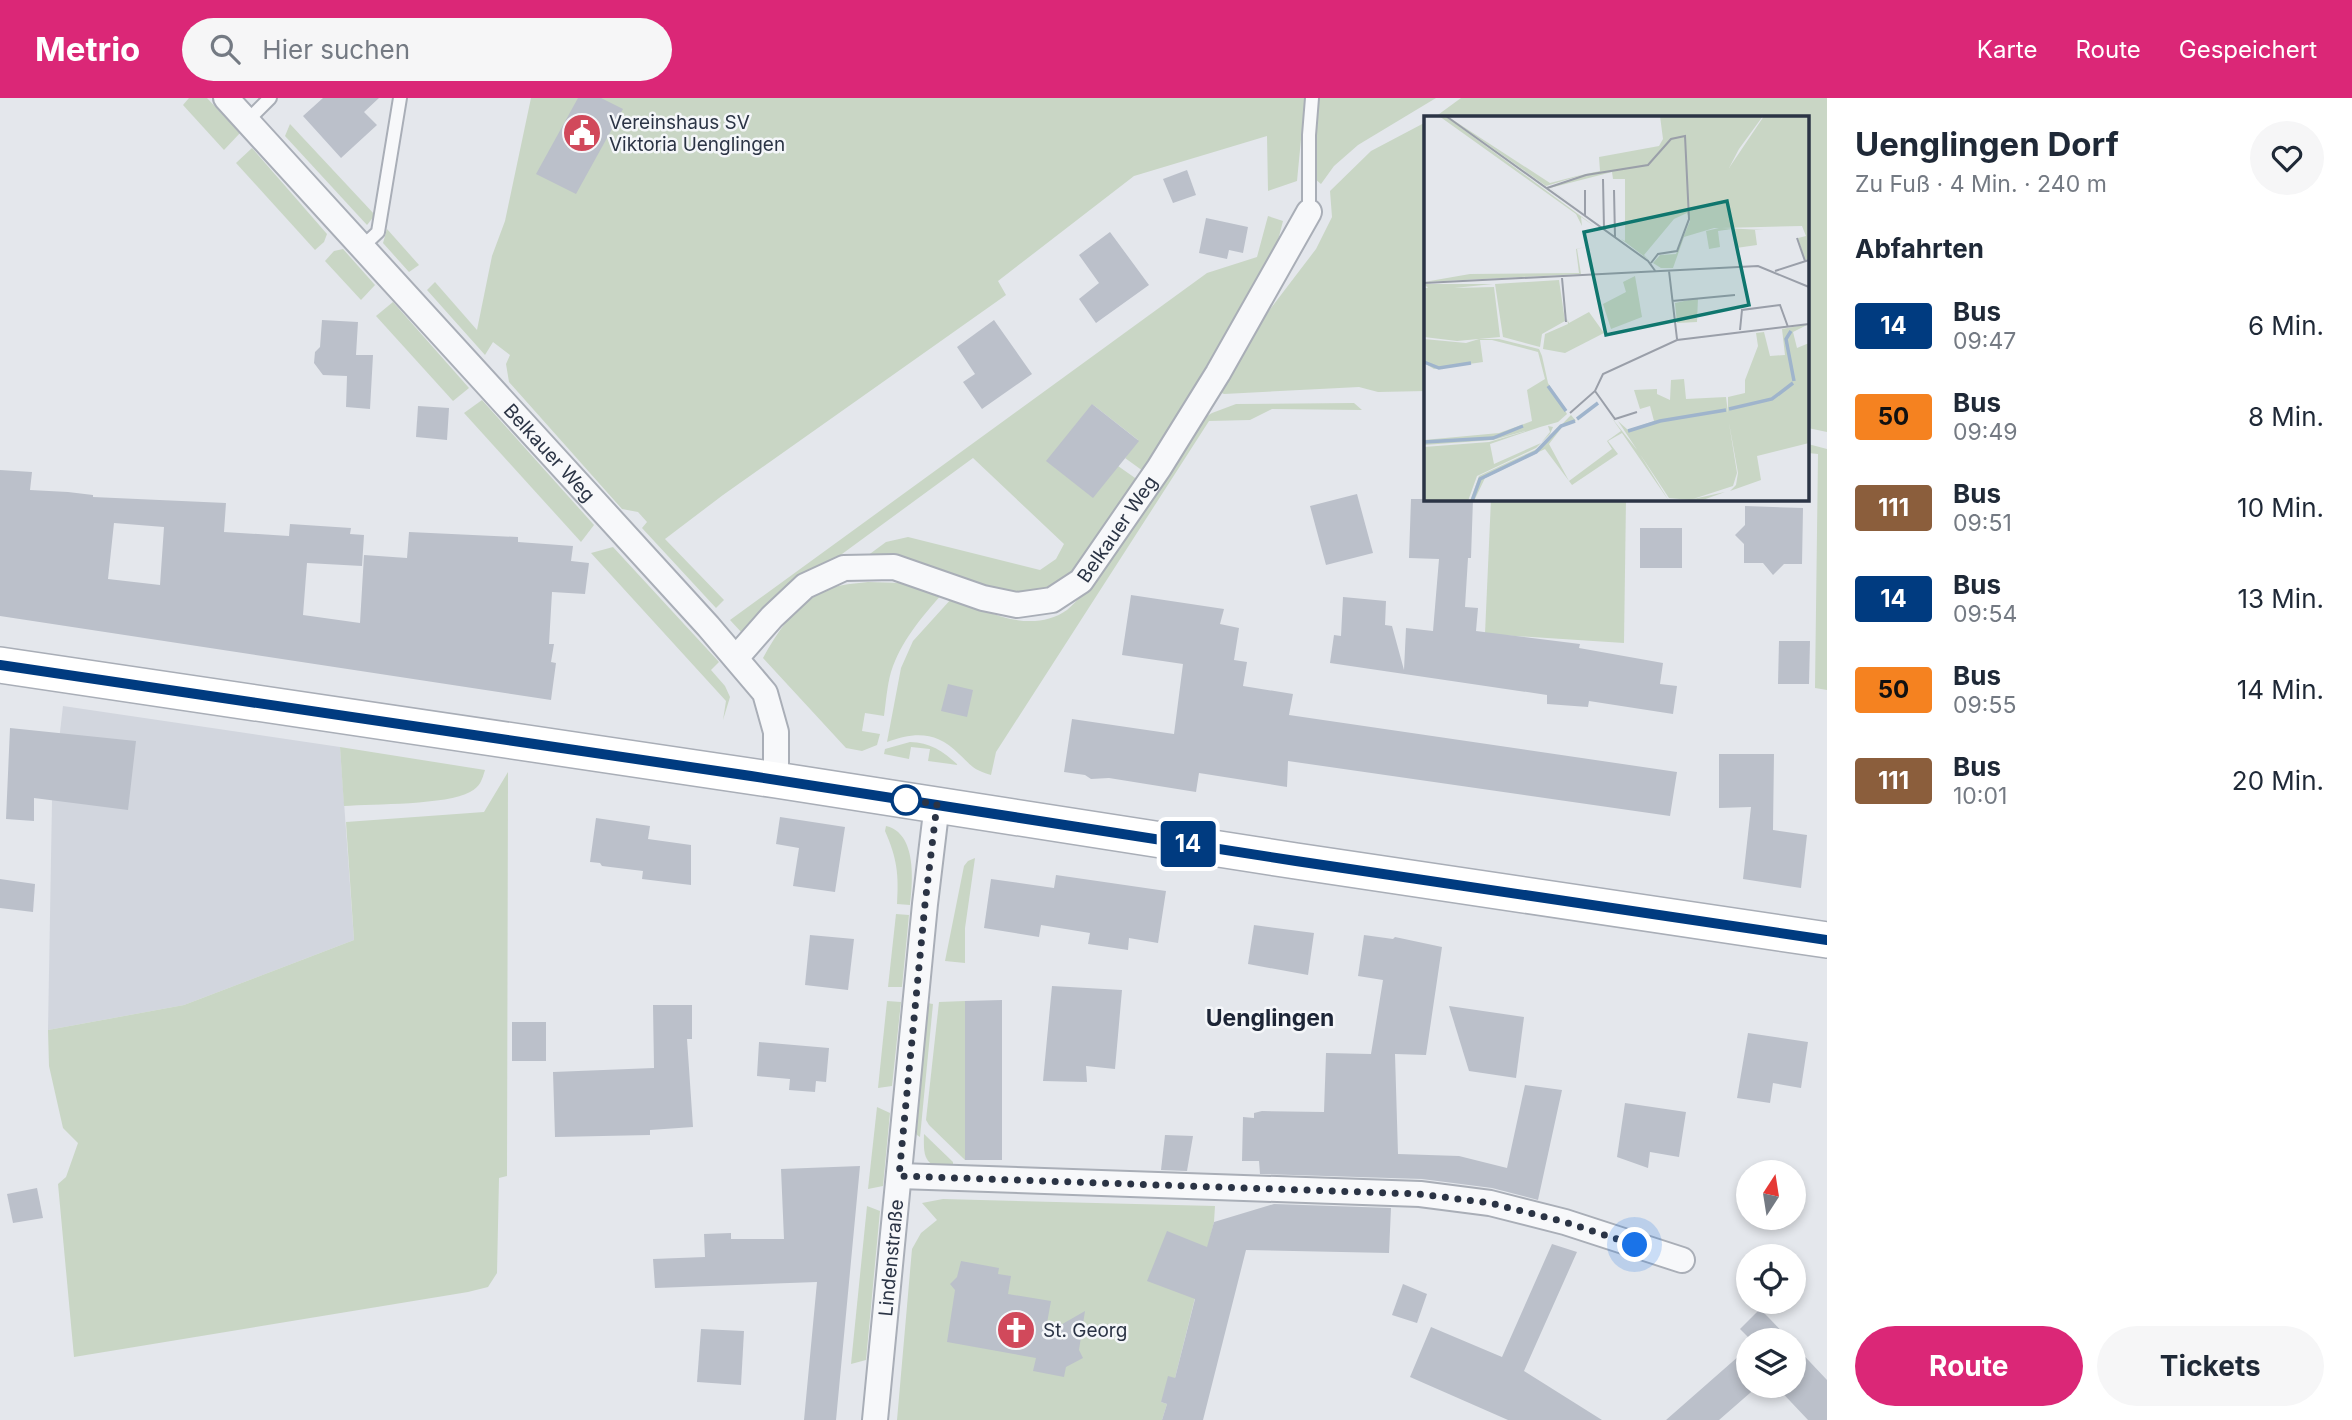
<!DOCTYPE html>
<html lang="de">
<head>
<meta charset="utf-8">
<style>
  body { margin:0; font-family:Inter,sans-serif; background:#f6f6f7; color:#1f2937; height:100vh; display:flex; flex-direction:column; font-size:26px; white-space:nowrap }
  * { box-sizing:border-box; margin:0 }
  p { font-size:23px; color:#747a83 }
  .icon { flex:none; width:38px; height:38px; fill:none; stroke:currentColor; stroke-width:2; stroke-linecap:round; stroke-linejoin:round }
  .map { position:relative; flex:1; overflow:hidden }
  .details { display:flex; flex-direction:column; background:#fff; width:525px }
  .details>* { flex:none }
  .badge { padding:0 14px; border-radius:5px; font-size:24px; line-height:46px }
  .needle { width:46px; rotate:12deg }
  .fabs { position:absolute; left:1736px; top:1062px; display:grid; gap:14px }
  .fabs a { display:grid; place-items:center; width:70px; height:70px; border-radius:50%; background:#fff; box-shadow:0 4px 10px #0003; font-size:35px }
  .you { position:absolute; width:35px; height:35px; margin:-18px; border:5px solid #fff; border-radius:50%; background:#1a73e8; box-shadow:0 0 0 10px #1a73e833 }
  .map>.badge { position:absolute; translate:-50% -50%; box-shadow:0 0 0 4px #fff }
  h2 { padding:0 28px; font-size:26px; line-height:63px }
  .round { display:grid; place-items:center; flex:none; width:74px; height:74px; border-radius:37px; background:#f6f6f7 }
  .headline { display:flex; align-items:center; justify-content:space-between; height:119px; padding:0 28px }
  h1 { font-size:33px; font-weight:700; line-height:52px }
  .button { display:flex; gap:14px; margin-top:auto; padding:14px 28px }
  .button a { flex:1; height:80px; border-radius:42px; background:#db2777; color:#fff; font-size:28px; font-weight:700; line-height:80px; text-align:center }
  .button a+a { background:#f6f6f7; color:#1f2937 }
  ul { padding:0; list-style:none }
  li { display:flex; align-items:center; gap:21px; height:91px; padding:0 28px }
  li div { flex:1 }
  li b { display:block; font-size:26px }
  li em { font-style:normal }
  li .badge { min-width:77px; font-weight:700; text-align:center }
  header { display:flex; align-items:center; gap:42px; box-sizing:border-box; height:98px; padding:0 35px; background:#db2777; color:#fff }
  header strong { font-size:33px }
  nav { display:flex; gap:38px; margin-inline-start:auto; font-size:24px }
  .search { width:490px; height:63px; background:#f6f6f7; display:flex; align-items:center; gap:18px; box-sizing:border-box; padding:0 24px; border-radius:38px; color:#747a83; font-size:26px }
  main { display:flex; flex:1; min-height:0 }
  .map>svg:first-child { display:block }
  .built { fill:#d2d6de }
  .green { fill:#c9d6c5 }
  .building { fill:#bbc0ca; fill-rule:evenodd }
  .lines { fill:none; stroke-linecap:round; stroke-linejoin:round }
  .lane-casing { stroke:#a9aeb7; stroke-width:16 }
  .street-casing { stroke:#a9aeb7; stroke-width:28 }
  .secondary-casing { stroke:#a9aeb7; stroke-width:38 }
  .lane { stroke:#f7f8fa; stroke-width:12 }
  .street { stroke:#f7f8fa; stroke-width:24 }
  .secondary { stroke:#fff; stroke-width:35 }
  .line-casing { stroke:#fff; stroke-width:16 }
  .line { stroke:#003b80; stroke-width:10 }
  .walk { stroke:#2b3445; stroke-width:7; stroke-dasharray:0 12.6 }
  .stop-dot { fill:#fff; stroke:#003b80; stroke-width:3.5 }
  .labels { text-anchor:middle; stroke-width:5; stroke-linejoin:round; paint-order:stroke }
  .poi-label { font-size:19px; fill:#2b3445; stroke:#f4f6f9; text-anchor:start }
  .street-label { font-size:19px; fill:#2b3445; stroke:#f4f6f9 }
  .quarter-label { font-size:23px; font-weight:bold; fill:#1d2536; stroke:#f4f6f9 }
  .inset-river { fill:none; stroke:#9fb4cc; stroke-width:3.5 }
  .inset-road { fill:none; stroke:#9a9fa9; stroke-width:2 }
  .view { fill:#0f766e; fill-opacity:0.15; stroke:#0f766e; stroke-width:3.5 }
  .inset-edge { fill:none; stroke:#2b3445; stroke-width:3.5 }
</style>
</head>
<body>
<header>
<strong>Metrio</strong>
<div class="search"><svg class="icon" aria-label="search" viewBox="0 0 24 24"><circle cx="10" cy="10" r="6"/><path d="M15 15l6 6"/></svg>Hier suchen</div>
<nav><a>Karte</a><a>Route</a><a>Gespeichert</a></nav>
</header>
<main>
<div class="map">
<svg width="1827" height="1322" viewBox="0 0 1827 1322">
  <rect width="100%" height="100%" fill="#e4e7ec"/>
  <!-- built -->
  <polygon class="built" points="63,608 340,649 354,842 184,907 48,932 52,703"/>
  <!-- green -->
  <g class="green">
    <polygon points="189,0 207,0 240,35 224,52 183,7"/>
    <polygon points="531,0 1305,0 1297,83 1268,93 1267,38 1134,78 998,183 1006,197 723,397 665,441 724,502 716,510 642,430 647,424 638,414 622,411 509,284 506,266 510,257 493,244 485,257 427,192 435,184 477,232 492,158 505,123"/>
    <polygon points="1318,0 1436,0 1358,47 1334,68 1321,86 1314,80 1316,14"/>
    <polygon points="1461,0 1827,0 1827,334 1808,330 1808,19 1435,19"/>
    <polygon points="1426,24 1426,293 1378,294 1359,289 1224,296 1215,292 1271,210 1316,151 1332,119 1330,93 1371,53"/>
    <polygon points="290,26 375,117 367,127 285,38"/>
    <polygon points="252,50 327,136 324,144 315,152 236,65"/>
    <polygon points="1268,118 1283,123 1273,162 1258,192 1143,373 1125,360 1138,342 1092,306 1118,368 1138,382 1069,481 1049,495 1020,500 863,461 886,444 908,439 1040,472 1056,461 1064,446 973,360 827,467 742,535 730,522 1207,175 1257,159"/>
    <polygon points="387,131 419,167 409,174 383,145"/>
    <polygon points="343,151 375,187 361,202 325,163 334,153"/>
    <polygon points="393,204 469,290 453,303 376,218"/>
    <polygon points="482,302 594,427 581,444 464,315"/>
    <path d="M1354,305L1362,312L1272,311L1250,322L1209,323L996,654L991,677C972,671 973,669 959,656C936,633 915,634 887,644L901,570L913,543L952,500C988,514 1031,537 1067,512C1073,507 1078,501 1083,496L1194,326L1212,315L1236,306Z"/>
    <polygon points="1808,346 1827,351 1827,592 1815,590 1818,356 1808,355"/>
    <polygon points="1491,401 1626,401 1624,545 1485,536"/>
    <polygon points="613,449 719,564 711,572 725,588 730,599 723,622 726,603 591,455"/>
    <path d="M868,484L902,485L942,496C921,520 901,543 891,574C887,588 886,604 884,618L865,615L862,633L880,636L877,647L862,653L846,650L763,560C776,536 792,512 815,497C830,487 851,486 868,484Z"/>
    <path d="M910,644C930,644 944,654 958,667L928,663L930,651L911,649L909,661L884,656L885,651Z"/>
    <path d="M340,649L485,672C482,682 480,689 470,694C447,707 374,706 344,708Z"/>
    <polygon points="508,674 507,1078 499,1080 497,1175 488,1189 468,1194 74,1259 58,1086 66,1079 78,1045 63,1030 49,968 48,932 184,907 354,842 346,724 484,714"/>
    <path d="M886,728C917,735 913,784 910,807L897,806C899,777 897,760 885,733Z"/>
    <polygon points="975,760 965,830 965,865 945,863 964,768 968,763"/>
    <polygon points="896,816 909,817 902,889 888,889"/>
    <polygon points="887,903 901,904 892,988 878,990"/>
    <polygon points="965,903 965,1062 929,1027 926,1022 939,904"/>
    <polygon points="927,905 933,906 920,1039 917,1037 915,1032"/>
    <polygon points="877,1009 890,1015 883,1088 868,1091"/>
    <path d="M924,1036L953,1064V1075C926,1066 923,1064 924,1036Z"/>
    <polygon points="943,1101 1215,1108 1214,1124 1175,1280 1161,1304 1167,1306 1162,1322 897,1322 912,1151 921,1135 937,1122 922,1105"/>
    <polygon points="867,1108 880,1113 866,1262 851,1266"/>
  </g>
  <!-- building -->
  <g class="building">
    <polygon points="323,0 379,0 364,14 377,27 341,60 303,18"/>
    <polygon points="578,0 601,0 623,11 576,96 536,76"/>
    <polygon points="1187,72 1196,97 1173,105 1163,81"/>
    <polygon points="1206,120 1248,129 1243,155 1229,152 1227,161 1199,155"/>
    <polygon points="1110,134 1149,187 1096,225 1079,201 1099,185 1079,157"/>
    <polygon points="322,222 358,224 356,257 373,257 370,311 346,309 347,278 323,277 314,265 315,254 320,249"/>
    <polygon points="994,222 1032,276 982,311 963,284 975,276 957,249"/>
    <polygon points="1092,306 1139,343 1093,400 1046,363"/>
    <polygon points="418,308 449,310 447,342 416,339"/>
    <path d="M0,372L32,374L30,392L68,394L93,397V399L226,405L224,434L289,438L290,426L351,430L350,436L364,437L362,468L307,465L303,517L360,525L364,457L407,460L409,434L518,439V444L573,448L571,463L589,465L585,496L552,494L549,546H554L551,564L556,565L551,602L0,518ZM114,425L164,429L160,487L108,481Z"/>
    <polygon points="1357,396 1373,455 1326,467 1310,408"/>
    <polygon points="1411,401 1473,401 1471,460 1468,460 1465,509 1478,510 1476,533 1580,546 1579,550 1663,565 1660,586 1677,588 1673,616 1589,603 1588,609 1547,606 1547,597 1330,565 1334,537 1341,538 1343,499 1386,503 1385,527 1392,528 1404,572 1406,530 1433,533 1439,461 1409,460"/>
    <polygon points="1745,408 1803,410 1802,466 1784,466 1773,477 1763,465 1744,465 1744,446 1735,437 1745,427"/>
    <rect x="1640" y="430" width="42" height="40"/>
    <polygon points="1131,497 1224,511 1220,526 1239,530 1234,562 1247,564 1243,588 1293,596 1289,617 1677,674 1670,718 1288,663 1287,689 1199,675 1196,694 1109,680 1091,681 1085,677 1064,674 1072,621 1174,636 1183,566 1122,557"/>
    <polygon points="1779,543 1810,543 1809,586 1778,586"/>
    <polygon points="948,586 973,592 967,619 941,613"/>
    <polygon points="10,630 136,643 128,712 34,700 34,723 6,721"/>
    <polygon points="1719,656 1774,656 1773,732 1807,737 1801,790 1743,781 1751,709 1719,710"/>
    <polygon points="780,719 845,729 835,794 793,788 799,750 776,746"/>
    <polygon points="596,720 650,728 648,741 691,747 691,787 642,781 643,773 602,768 600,765 590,764"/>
    <polygon points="1056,777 1166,793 1158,845 1129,840 1128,852 1088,846 1090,835 1041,827 1039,839 984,830 991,781 1054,790"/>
    <polygon points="0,781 35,786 33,814 0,810"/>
    <polygon points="1254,827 1314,835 1308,877 1248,866"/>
    <polygon points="810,837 854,841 848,892 805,887"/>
    <polygon points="1364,837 1393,841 1395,839 1442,849 1426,957 1395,956 1398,1056 1459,1058 1507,1070 1525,987 1562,992 1538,1102 1492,1090 1422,1081 1260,1076 1259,1063 1242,1063 1243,1019 1254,1020 1254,1015 1262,1013 1324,1014 1326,955 1371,956 1383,882 1358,878"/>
    <polygon points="1052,888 1122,892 1115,971 1086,968 1087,984 1043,983"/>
    <polygon points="1002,902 1002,1062 965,1062 965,903"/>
    <polygon points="653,907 692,907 692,941 687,941 693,1029 650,1032 650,1037 555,1039 553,974 654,970"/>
    <polygon points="1449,908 1524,919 1516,980 1469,973"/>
    <rect x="512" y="924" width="34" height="39"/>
    <polygon points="1748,935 1808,944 1801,990 1773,985 1770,1005 1737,1000"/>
    <polygon points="759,944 829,950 826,984 816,983 815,994 789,992 790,981 757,978"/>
    <polygon points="1625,1005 1686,1014 1679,1059 1650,1054 1648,1070 1617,1059"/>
    <polygon points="1165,1037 1193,1038 1187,1073 1161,1072"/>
    <polygon points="860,1068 836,1322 804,1322 817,1184 655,1190 653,1161 705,1159 704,1136 731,1135 731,1141 784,1141 781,1071"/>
    <polygon points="37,1090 43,1120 13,1125 7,1096"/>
    <polygon points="1274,1106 1391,1110 1389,1155 1246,1152 1203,1322 1162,1322 1167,1306 1161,1304 1168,1278 1175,1280 1195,1201 1147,1183 1167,1133 1207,1149 1214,1124"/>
    <polygon points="1552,1146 1577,1154 1524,1273 1602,1322 1508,1322 1410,1279 1431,1229 1502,1259"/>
    <polygon points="961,1163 999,1170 998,1176 1011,1178 1008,1196 1051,1203 1045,1236 1085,1213 1079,1252 1083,1260 1066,1269 1064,1279 1033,1273 1036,1260 947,1244 955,1192 950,1186 957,1179"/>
    <polygon points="1403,1186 1427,1196 1417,1225 1392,1217"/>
    <polygon points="1760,1211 1769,1220 1790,1242 1751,1242 1740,1231"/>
    <polygon points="701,1231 744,1233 741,1287 697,1284"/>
    <polygon points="1794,1247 1827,1282 1827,1322 1808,1322 1776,1288 1794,1288"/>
    <polygon points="1748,1250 1748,1288 1758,1288 1719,1322 1666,1322"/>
  </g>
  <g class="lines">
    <defs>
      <g id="lane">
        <polyline points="247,23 270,0"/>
        <polyline points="1309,114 1309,37 1312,0"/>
        <polyline points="361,150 378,134 400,0"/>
      </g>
      <g id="street">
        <path id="s1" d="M226,0L708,528L765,595L776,634V682"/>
        <path id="s2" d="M736,560L772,519L805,488L844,470L894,469L983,500L1017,507L1052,502L1081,483L1159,370L1218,275L1309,114"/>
        <polyline points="899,1078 1420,1096 1490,1105 1565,1124 1682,1162"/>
        <path id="s3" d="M875,1322L925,806L937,706"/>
      </g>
      <polyline id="secondary" points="0,567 776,682 1296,763 1827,842"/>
    </defs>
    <!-- lane casing -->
    <use href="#lane" class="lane-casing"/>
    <!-- street casing -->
    <use href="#street" class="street-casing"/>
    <!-- secondary casing -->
    <use href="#secondary" class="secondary-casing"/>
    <!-- lane -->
    <use href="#lane" class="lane"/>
    <!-- street -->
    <use href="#street" class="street"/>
    <!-- secondary -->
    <use href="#secondary" class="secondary"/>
  </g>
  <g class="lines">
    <defs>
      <polyline id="line" points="0,567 751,678 1296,763 1827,842"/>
    </defs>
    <!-- line casing -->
    <use href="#line" class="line-casing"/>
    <!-- line -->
    <use href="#line" class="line"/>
    <!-- walk -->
    <polyline class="walk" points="906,702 897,701 937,706 925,806 899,1078 1419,1096 1490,1105 1565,1124 1635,1147"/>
  </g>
  <!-- icons -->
  <defs>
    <symbol id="civic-disc" viewBox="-11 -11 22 22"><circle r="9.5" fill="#d1495b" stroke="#f4f6f9"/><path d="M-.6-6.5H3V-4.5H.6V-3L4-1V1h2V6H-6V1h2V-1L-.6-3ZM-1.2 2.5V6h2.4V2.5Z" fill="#fff"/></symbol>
    <symbol id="church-disc" viewBox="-11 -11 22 22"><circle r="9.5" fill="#d1495b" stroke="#f4f6f9"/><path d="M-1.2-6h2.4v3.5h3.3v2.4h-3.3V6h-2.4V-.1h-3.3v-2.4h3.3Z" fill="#fff"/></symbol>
  </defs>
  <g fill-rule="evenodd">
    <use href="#civic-disc" x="560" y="13" width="44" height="44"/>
    <use href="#church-disc" x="994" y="1210" width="44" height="44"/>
  </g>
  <!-- markers -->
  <circle class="stop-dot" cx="906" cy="702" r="14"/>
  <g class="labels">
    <!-- poi labels -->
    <g class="poi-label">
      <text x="609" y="31">Vereinshaus SV<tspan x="609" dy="22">Viktoria Uenglingen</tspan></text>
      <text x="1043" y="1239">St. Georg</text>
    </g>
    <!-- street labels -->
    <g class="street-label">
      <text dy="7" stroke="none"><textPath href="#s1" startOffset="480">Belkauer Weg</textPath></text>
      <text dy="7" stroke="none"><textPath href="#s2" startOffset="455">Belkauer Weg</textPath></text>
      <text dy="7" stroke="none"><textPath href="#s3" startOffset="163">Lindenstraße</textPath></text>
    </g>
    <!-- quarter labels -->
    <g class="quarter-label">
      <text x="1270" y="928">Uenglingen</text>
    </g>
  </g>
  <!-- overview -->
  <g transform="translate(1424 18)">
    <rect width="385" height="385" fill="#e4e7ec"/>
    <path d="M15,0H21L173,112L157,101L158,110L152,98ZM23,0L126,67L153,60L176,55L175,41L235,30L239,23L236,0H339L315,33L305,52L340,0H385V143L381,144L374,122L382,120L378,110L298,112L340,114H331L333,129L312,132L308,113L294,115L296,131L285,133L282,115L295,112H290L260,121L249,152H237L229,147L236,139L252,138L266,105L263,97L250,103L220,139L225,144L197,123L201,125V63H189L188,56L126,72L161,98L125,71L162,58L122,70ZM161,131L153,133L157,158L0,166L46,158L155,157L152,133ZM211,160L218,201L187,213L179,188L202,176L199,166ZM135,164L141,205L118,218L116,231L79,221L71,168ZM0,168H69L30,172L70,171L76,221L33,225L0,221V172H4ZM274,182L273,206L253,207L251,187ZM165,196L180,217L141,237L119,233L121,218L144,208L143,203L145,207ZM385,208L369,216L373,232L385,227V327L333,340L337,364L306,375L312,369L314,357L305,307L313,357L309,370L269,383L301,376L276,385L245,382L194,305L204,314L230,305L226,290L216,293L210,274L233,273V278L246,284L247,264L260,263L262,283L302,281L304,297V281L321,277V264L334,230L332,217L340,216L346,240L361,239L358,213ZM0,223L42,227L55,223H75L115,233L118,240L124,267L143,298L134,306L69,324L0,329V324L75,317L108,305L103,274L121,263L114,236L68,224H56L59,246L10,253L0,247ZM147,299L152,305L139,310L125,328L145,365L188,333L183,325L197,315L187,301L214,335L245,385L198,317L184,325L194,338L148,369L121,333L61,362L50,385H46L55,360L115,332ZM122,309L66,328L70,348L117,327L126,316L124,310L129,311L126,318L112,332L53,360L44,385H0V331L65,326Z" fill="#c9d6c5"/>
    <path class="inset-river" d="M367,215L362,223L370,265M0,246L15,252L47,247M124,270L142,295M305,293L348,283L369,267M153,303L174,287M204,315L236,305L302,294M0,326L69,322L99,310M48,385L56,363L112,336L137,310L151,305"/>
    <path class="inset-road" d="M22,0L224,145L232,156M179,63L180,113M123,72L162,59L224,49L247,23L261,20L265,103L253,135L234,138L227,147M190,74L191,121M161,100V74M373,122L381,145M245,155L253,223M351,155L385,144M138,162L142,206M0,167L334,150L385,171M248,185L311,179M316,214L318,194L356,189L364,211M171,275L191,303L213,296M146,297L171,275L179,258L253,224L385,208"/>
    <path class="view" d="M303,85L325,189L182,219L160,116Z"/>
    <rect width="385" height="385" class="inset-edge"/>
  </g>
</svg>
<div class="fabs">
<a><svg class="needle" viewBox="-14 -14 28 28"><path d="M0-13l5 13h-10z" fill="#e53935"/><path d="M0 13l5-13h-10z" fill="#747a83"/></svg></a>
<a><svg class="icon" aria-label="locate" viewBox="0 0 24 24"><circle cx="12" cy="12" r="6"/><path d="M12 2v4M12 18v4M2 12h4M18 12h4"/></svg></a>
<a><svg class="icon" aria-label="layers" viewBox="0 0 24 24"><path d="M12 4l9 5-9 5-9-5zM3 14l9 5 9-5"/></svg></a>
</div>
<div class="you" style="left:1635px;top:1147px"></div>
<b class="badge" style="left:1188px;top:746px;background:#003b80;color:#fff">14</b>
</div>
<section class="details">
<div class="headline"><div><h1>Uenglingen Dorf</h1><p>Zu Fuß · 4 Min. · 240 m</p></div><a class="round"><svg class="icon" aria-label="heart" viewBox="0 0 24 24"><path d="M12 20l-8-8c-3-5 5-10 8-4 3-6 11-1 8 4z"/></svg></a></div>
<h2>Abfahrten</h2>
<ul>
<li><span class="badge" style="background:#003b80;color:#fff">14</span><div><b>Bus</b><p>09:47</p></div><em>6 Min.</em></li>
<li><span class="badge" style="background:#f58220;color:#111">50</span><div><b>Bus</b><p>09:49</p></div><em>8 Min.</em></li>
<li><span class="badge" style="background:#8b5e3c;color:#fff">111</span><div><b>Bus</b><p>09:51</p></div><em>10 Min.</em></li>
<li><span class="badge" style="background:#003b80;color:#fff">14</span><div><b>Bus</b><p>09:54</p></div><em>13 Min.</em></li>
<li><span class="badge" style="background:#f58220;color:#111">50</span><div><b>Bus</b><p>09:55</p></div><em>14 Min.</em></li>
<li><span class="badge" style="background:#8b5e3c;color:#fff">111</span><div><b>Bus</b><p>10:01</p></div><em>20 Min.</em></li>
</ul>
<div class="button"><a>Route</a><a>Tickets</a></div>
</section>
</main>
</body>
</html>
